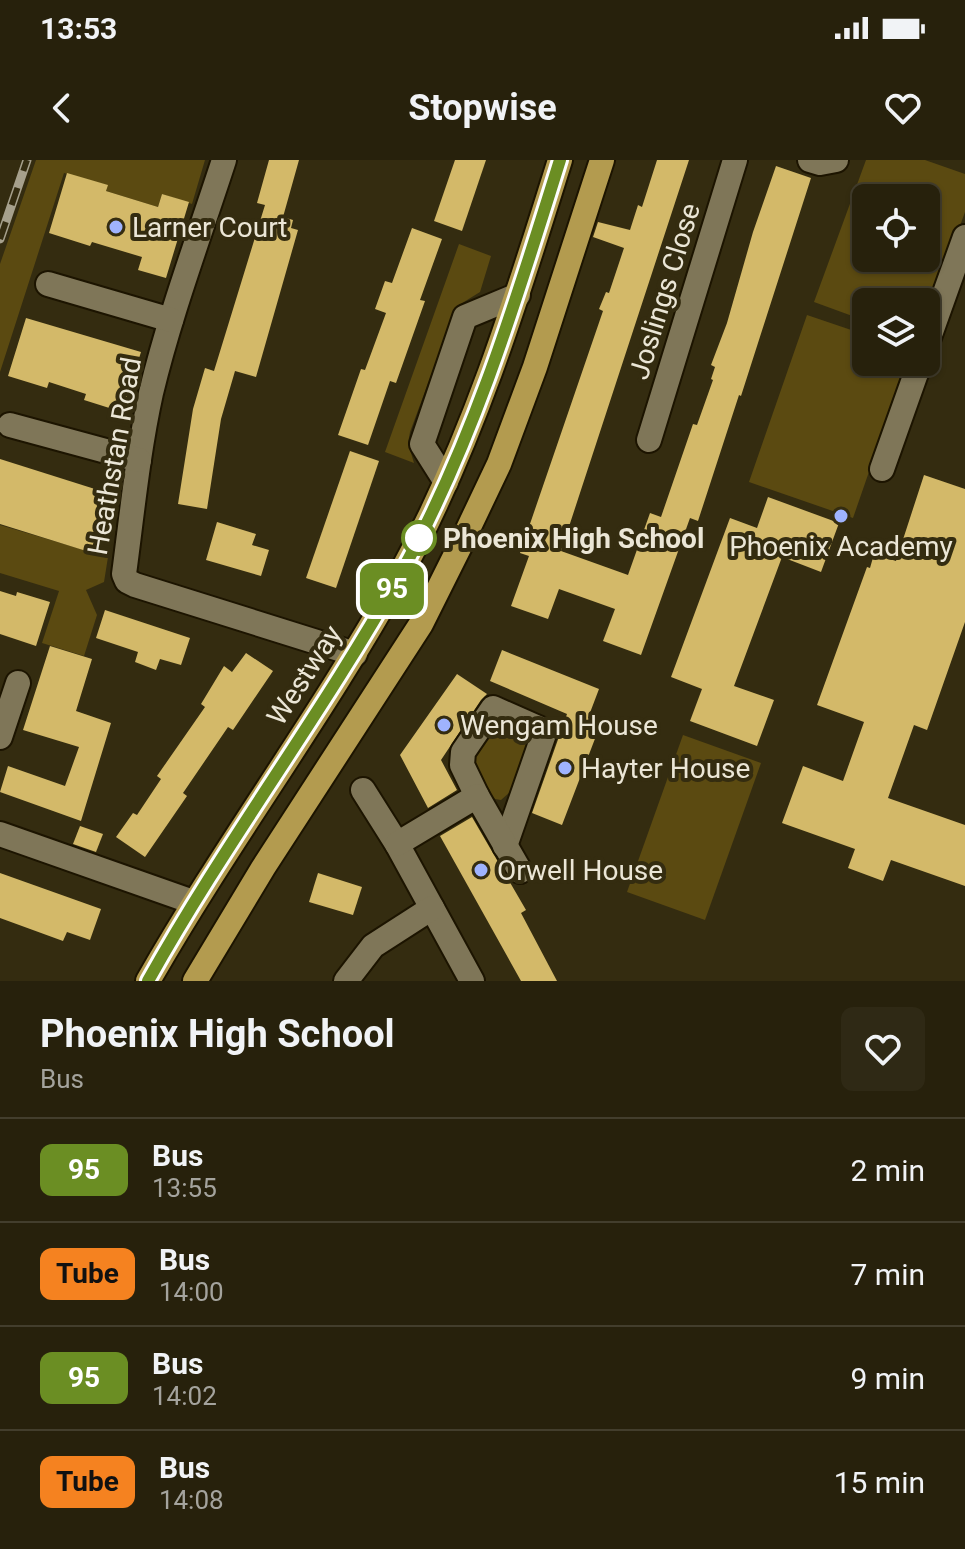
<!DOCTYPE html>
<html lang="en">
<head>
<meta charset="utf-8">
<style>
  body { margin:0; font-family:Roboto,sans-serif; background:#2f2915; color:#f1f3f6; height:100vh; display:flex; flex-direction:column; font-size:30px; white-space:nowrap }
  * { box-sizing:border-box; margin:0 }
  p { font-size:26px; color:#a4a39d }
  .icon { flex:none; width:44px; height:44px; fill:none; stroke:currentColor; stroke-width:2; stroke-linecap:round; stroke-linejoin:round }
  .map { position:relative; height:821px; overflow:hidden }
  .drawer { display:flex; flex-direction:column; background:#27210c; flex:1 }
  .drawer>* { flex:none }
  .badge { padding:0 16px; border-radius:12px; font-size:28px; line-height:52px }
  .fabs { position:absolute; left:852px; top:24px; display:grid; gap:16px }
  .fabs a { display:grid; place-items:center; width:88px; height:88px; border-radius:12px; background:#27210c; box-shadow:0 2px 6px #0004,0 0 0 2px #433e2d; font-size:40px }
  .map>.badge { position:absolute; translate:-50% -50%; box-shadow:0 0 0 4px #fff }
  .round { display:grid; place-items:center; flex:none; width:84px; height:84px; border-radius:12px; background:#2f2915 }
  .summary { display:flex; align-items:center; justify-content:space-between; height:136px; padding:0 40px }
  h1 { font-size:38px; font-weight:700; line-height:60px }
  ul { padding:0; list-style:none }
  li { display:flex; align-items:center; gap:24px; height:104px; padding:0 40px; border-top:2px solid #433e2d }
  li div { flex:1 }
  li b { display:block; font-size:30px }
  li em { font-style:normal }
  li .badge { min-width:88px; font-weight:700; text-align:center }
  .status { display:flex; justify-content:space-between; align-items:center; height:56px; padding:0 40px; background:#27210c; direction:ltr }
  .status svg { height:22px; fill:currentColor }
  header { display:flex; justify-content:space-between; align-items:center; height:104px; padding:0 40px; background:#27210c; font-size:36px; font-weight:700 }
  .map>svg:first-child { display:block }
  .green { fill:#5b4a11; fill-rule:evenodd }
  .building { fill:#d3b969 }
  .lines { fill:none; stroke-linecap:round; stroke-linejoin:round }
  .minor-casing { stroke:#1c1400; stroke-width:28 }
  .highway-casing { stroke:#1c1400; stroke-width:28 }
  .minor { stroke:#7f7658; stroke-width:24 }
  .highway { stroke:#b39b4f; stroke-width:24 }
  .rail-casing { stroke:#a6a08c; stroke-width:9 }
  .rail { stroke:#342c10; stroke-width:6; stroke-dasharray:18; stroke-linecap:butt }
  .line-casing { stroke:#fff; stroke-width:18 }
  .line { stroke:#6b8e23; stroke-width:12 }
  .poi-dot { fill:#9fb3fd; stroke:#342c10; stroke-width:3 }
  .stop-dot { fill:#fff; stroke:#6b8e23; stroke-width:4 }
  .labels { text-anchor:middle; stroke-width:8; stroke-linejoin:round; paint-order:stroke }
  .poi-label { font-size:28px; fill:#ebe6d6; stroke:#342c10; text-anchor:start }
  .street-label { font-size:28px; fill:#ebe6d6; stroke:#342c10 }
  .stop-label { font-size:28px; font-weight:bold; fill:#ebe6d6; stroke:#342c10; text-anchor:start }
</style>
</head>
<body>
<div class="status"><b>13:53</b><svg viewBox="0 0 49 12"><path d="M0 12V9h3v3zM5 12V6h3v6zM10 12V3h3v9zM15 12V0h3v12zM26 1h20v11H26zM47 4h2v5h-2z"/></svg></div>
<header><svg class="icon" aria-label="back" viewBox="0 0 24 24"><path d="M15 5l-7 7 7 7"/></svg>Stopwise<svg class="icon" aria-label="heart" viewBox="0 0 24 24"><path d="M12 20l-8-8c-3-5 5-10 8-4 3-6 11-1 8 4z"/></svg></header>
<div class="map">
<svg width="965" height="821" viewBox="0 0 965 821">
  <rect width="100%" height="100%" fill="#342c10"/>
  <!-- green -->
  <g class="green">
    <polygon points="36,0 205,0 192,44 162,34 158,47 106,31 107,25 64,13 0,212 0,104"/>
    <path d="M866,0H925L965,14V52L926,160V142H866V161L814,142ZM866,38H926V98H866Z"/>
    <polygon points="459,84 491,96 480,132 459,145 454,153 410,272 408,283 414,303 385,292"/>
    <polygon points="807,155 866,175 866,202 907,202 853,358 749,322"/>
    <polygon points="0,365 108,397 104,422 86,430 97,455 84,496 42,483 59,431 0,413"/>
    <path d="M499,559L526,573L528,579L511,631L501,640L495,639C482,627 470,603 479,585C483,576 493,567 499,559Z"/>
    <polygon points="683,575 761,603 705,760 627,732"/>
  </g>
  <!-- building -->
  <g class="building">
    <polygon points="269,0 299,0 283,57 293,60 291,68 298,70 256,217 235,211 221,259 207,349 178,344 193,249 205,208 214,211 265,45 257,43"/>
    <polygon points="455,0 486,0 462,71 434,61"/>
    <polygon points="657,0 689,0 561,391 628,415 650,353 661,357 693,264 697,265 713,220 711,219 715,207 711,205 727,163 753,72 776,6 811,18 741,236 739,235 698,361 690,358 641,495 603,481 615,449 559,429 548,459 511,446 529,396 520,393 603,151 599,149 606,132 609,133 624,88 593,77 598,62 630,70 638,45 642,47"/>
    <polygon points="67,13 108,25 106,31 158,47 162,34 189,42 166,118 138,110 142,97 92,82 90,86 49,73"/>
    <polygon points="412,68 442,79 420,140 425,141 396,223 390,221 368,285 338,275 361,209 365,210 386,153 375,149 385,121 392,123"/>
    <polygon points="26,158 141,192 122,252 84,240 86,234 49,222 47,228 8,216"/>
    <polygon points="350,291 379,301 336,428 306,418"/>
    <polygon points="0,299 117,336 99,395 0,364"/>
    <polygon points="924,315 965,329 965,462 927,570 914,565 888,638 965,665 965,726 891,700 883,721 848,708 855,689 782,663 803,606 843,621 864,562 817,545 867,407 870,408 874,394 896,401"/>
    <polygon points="768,337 839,363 821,412 782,397 734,526 774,540 757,586 690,561 702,529 671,517 730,358 757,368"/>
    <polygon points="217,362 256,374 252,385 269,390 261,416 206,400"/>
    <polygon points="0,431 16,436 17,432 50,442 36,486 0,474"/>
    <polygon points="105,450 190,478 181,505 160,499 156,510 135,502 138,492 96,478"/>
    <polygon points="50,486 92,499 76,551 111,563 81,661 0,632 8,606 65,626 79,587 23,570"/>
    <polygon points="502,490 599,529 588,558 601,563 562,665 532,653 567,554 490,521"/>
    <polygon points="246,493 273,511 233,570 228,567 183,633 187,636 145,697 116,677 133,653 137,655 161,619 157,616 205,547 201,544 224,506 232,512"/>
    <polygon points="457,514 487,534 481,540 441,600 457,630 428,648 400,595"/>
    <polygon points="472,657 526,750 521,753 557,821 521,821 440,676"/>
    <polygon points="80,666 103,674 96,692 73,684"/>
    <polygon points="0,713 101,749 90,780 67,772 63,781 0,758"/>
    <polygon points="318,713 362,727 353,755 309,742"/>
  </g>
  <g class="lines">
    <defs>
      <g id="minor">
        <path d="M224,0C199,77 170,154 151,233C138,292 132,354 124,414L127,421L135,425L355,494"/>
        <polyline points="810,0 820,3 836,0"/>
        <polyline points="48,124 171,160"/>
        <polyline points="926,186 965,77"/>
        <polyline points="10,265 139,300"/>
        <polyline points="649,280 735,0"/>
        <polyline points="882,309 920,202"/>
        <polyline points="446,322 422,284 465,157 518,135"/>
        <polyline points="0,577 18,523"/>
        <polyline points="363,630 397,684 472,821"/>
        <polyline points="477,636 462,605 463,592 493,548 545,571 505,686"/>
        <polyline points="0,674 193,742"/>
        <polyline points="397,684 477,636 520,711"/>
        <polyline points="346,821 373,786 432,748"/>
      </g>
      <g id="highway">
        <path d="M148,821C227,682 324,553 401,413C472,283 516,141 560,0"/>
        <polyline points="195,821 263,708 421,464 460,386 499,304 535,207 602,0"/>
      </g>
    </defs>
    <!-- minor casing -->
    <use href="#minor" class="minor-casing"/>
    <!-- highway casing -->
    <use href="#highway" class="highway-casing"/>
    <!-- minor -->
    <use href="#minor" class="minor"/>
    <!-- highway -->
    <use href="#highway" class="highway"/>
    <defs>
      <polyline id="rail" points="0,79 27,0"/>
    </defs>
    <!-- rail casing -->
    <use href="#rail" class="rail-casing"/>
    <!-- rail -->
    <use href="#rail" class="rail"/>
  </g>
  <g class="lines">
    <defs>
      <path id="line" d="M148,821C226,681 323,553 401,413C473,283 516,141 560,0"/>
    </defs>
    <!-- line casing -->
    <use href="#line" class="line-casing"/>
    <!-- line -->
    <use href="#line" class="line"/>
  </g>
  <!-- markers -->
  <g class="poi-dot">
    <circle cx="116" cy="67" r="8"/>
    <circle cx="841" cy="356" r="8"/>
    <circle cx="444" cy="565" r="8"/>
    <circle cx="565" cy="608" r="8"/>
    <circle cx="481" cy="710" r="8"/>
  </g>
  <circle class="stop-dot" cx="419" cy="378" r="16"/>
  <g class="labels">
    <!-- poi labels -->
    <g class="poi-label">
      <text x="132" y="77">Larner Court</text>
      <text x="841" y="396" text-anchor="middle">Phoenix Academy</text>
      <text x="460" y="575">Wengam House</text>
      <text x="581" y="618">Hayter House</text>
      <text x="497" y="720">Orwell House</text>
    </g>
    <!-- street labels -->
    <g class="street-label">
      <text transform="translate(664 131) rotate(-73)" y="10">Joslings Close</text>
      <text transform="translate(114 296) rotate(-80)" y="10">Heathstan Road</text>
      <text transform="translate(304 515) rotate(-57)" y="10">Westway</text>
    </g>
    <!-- stop labels -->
    <g class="stop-label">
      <text x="443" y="388">Phoenix High School</text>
    </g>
  </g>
</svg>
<div class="fabs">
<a><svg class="icon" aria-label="locate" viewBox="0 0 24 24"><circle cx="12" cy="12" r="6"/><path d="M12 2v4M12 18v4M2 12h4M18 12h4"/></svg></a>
<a><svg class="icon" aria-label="layers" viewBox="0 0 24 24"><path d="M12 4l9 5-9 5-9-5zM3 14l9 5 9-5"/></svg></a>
</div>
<b class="badge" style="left:392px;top:429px;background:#6b8e23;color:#fff">95</b>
</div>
<section class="drawer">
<div class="summary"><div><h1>Phoenix High School</h1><p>Bus</p></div><a class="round"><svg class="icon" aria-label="heart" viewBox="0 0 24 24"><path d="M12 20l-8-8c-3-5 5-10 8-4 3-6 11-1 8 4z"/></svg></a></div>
<ul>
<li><span class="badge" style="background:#6b8e23;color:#fff">95</span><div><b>Bus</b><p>13:55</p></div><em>2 min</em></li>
<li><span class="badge" style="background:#f58220;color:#111">Tube</span><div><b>Bus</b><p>14:00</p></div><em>7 min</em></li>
<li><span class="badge" style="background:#6b8e23;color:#fff">95</span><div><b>Bus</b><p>14:02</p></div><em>9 min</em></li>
<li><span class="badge" style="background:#f58220;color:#111">Tube</span><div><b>Bus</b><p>14:08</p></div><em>15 min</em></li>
</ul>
</section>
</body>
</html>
